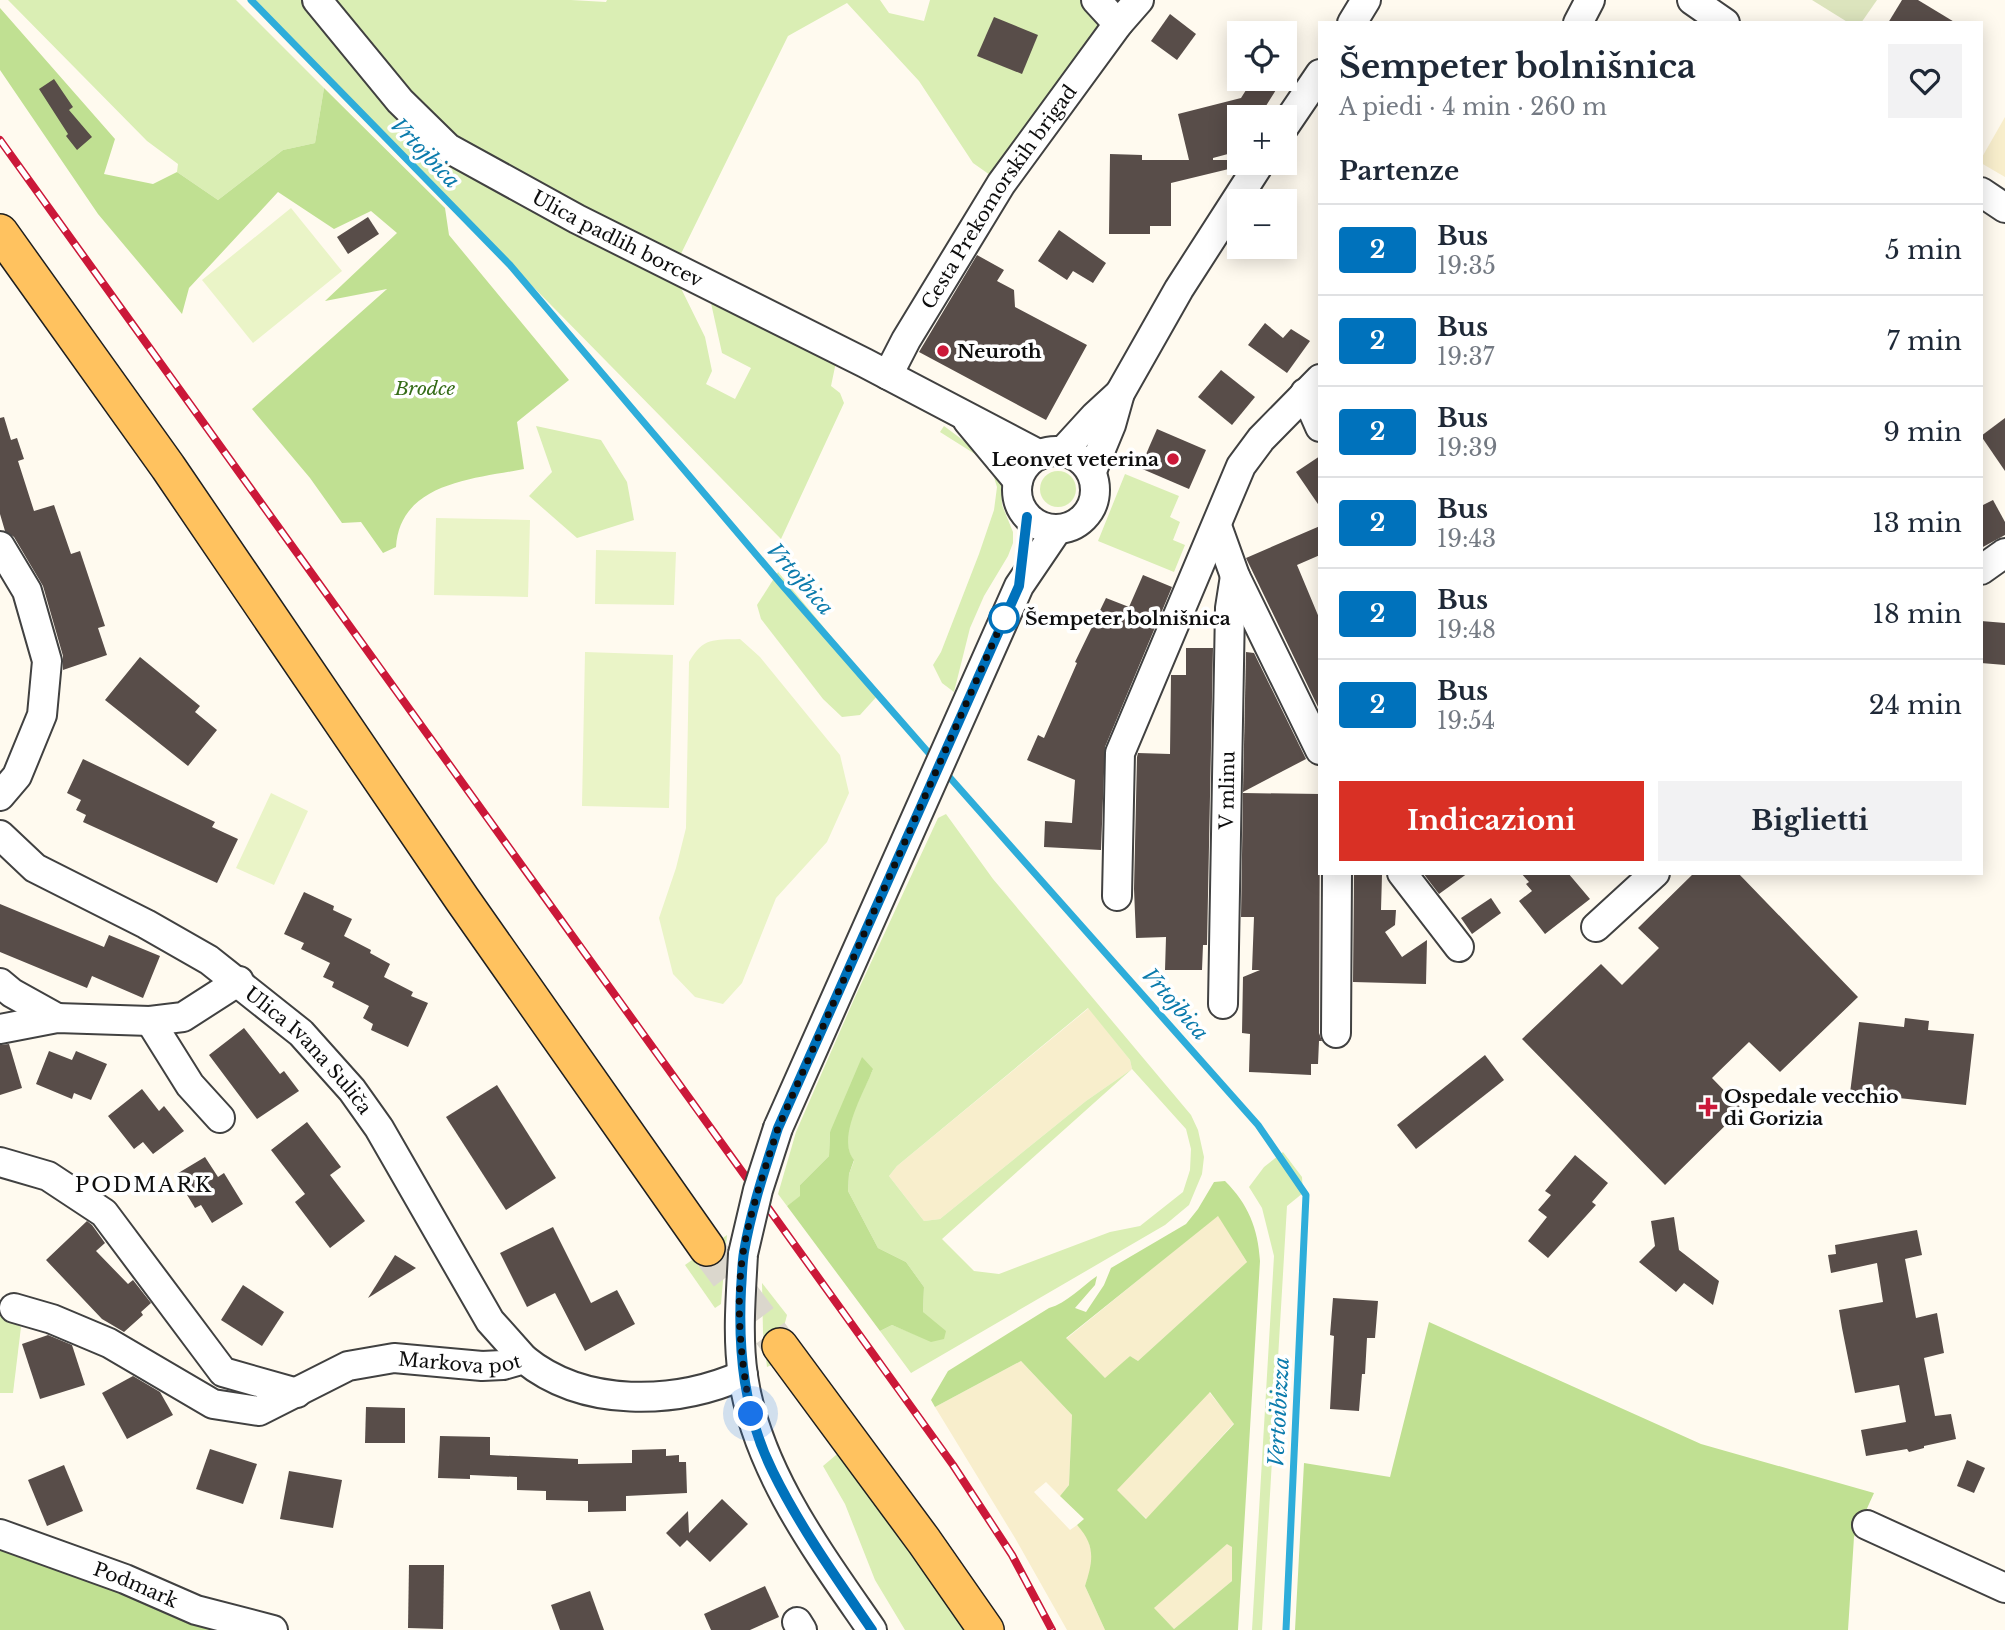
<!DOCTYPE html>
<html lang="it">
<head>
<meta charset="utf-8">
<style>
  body { margin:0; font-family:"Libre Baskerville",serif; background:#f2f2f3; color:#1f2937; height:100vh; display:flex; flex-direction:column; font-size:26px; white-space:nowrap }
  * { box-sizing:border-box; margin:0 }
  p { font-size:23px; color:#747a83 }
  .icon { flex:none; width:38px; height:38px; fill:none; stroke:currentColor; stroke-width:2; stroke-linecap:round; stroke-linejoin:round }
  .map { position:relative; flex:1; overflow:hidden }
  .panel { position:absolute; left:1318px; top:21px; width:665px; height:854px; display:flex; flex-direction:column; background:#fff; border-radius:0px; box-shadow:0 4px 18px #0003 }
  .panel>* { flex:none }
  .badge { padding:0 14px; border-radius:5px; font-size:24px; line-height:46px }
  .tools { position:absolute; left:1227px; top:21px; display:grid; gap:14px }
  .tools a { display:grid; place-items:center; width:70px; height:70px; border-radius:0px; background:#fff; box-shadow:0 4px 18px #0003; font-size:35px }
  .you { position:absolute; width:35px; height:35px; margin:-18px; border:5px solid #fff; border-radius:50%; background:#1a73e8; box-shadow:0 0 0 10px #1a73e833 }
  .map>.badge { position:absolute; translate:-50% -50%; box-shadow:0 0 0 4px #fff }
  h2 { padding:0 21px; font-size:26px; line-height:63px }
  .round { display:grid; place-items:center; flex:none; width:74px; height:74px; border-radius:0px; background:#f2f2f3 }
  .summary { display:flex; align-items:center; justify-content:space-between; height:119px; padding:0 21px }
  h1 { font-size:33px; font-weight:700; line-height:52px }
  .action { display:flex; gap:14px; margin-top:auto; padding:14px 21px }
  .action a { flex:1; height:80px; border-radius:0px; background:#d93025; color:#fff; font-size:28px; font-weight:700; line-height:80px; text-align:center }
  .action a+a { background:#f2f2f3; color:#1f2937 }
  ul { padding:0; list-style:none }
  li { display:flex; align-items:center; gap:21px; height:91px; padding:0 21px; border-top:2px solid #e0e1e3 }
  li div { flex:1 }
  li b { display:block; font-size:26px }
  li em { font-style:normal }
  li .badge { min-width:77px; font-weight:700; text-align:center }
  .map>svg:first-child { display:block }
  .farmland { fill:#f8eecc }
  .green { fill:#daeeb4; fill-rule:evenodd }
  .forest { fill:#c0e092; fill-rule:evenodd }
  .cemetery { fill:#dce4bd }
  .pitch { fill:#eaf4c7 }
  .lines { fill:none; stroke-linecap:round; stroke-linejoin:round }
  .stream { stroke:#2eadda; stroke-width:7 }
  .building { fill:#584d49 }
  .major-tunnel { stroke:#dbd7cd; stroke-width:35; stroke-dasharray:35 18; stroke-linecap:butt }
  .minor-casing { stroke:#414141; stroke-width:32 }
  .major-casing { stroke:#1f1f1f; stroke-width:38 }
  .minor { stroke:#fff; stroke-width:28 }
  .major { stroke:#ffc25f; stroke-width:35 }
  .rail-casing { stroke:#cb1839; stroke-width:8 }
  .rail { stroke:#fff; stroke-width:5; stroke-dasharray:16; stroke-linecap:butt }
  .minor-bridge-casing { stroke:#414141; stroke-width:32; stroke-linecap:butt }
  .minor-bridge { stroke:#fff; stroke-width:28 }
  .line-casing { stroke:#fff; stroke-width:16 }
  .line { stroke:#0072bc; stroke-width:10 }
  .walk { stroke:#0e0e0e; stroke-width:7; stroke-dasharray:0 12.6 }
  .poi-dot { fill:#cb1839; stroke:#fff; stroke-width:2.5 }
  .stop-dot { fill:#fff; stroke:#0072bc; stroke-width:3.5 }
  .labels { text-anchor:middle; stroke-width:7; stroke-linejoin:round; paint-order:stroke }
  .street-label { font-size:19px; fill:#0e0e0e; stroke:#fff }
  .poi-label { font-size:19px; font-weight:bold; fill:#0e0e0e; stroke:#fff; text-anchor:start }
  .park-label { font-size:19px; font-style:italic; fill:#356c18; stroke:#fff }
  .stop-label { font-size:19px; font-weight:bold; fill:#0e0e0e; stroke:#fff; text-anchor:start }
  .water-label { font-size:21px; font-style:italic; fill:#0b7bac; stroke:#fff }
  .neighbourhood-label { font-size:21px; letter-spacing:2px; fill:#0e0e0e; stroke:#fff }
</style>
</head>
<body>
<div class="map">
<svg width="2005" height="1630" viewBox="0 0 2005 1630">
  <rect width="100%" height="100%" fill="#fffaef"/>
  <!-- farmland -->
  <g class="farmland">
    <polygon points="2005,117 2005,177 1981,163 1981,159"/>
    <polygon points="1089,1008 1130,1060 1132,1069 1086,1101 940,1219 924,1221 889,1176 897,1166"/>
    <polygon points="1218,1215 1247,1262 1138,1361 1130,1356 1106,1379 1066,1339"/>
    <polygon points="1021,1361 1072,1415 1069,1485 1060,1496 1046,1482 1034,1492 1070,1530 1077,1525 1086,1534 1094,1560 1085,1586 1105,1630 1067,1630 1015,1538 935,1407"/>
    <polygon points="1209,1392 1234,1423 1147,1519 1116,1490"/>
    <polygon points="1228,1543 1232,1547 1232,1581 1174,1629 1153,1608"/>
  </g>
  <!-- green -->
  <g class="green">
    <polygon points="8,0 236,0 324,88 315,143 283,150 218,200 177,172 178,164 147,141"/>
    <polygon points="251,0 571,0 606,2 607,0 880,0 889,13 924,21 930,0 1088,0 1115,25 1000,182 973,163 919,81 847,3 788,36 674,268 670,266 705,337 712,371 706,384 735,399 751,368 722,353 709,294 836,362 831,386 840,393 844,403 781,539"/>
    <polygon points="536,426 601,440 627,482 634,520 577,538 529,496 552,472"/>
    <polygon points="944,426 984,456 1001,482 1002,505 1013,532 1013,543 1008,556 984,596 970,628 954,692 942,683 933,665 941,652 979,554 994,510 997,487 993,474 986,461 940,432"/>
    <circle cx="1058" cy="489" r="18"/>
    <polygon points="1125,474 1179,496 1170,517 1180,522 1173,540 1185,545 1174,572 1098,541"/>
    <polygon points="778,572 879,694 860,715 842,717 823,699 761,619 757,605"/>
    <path d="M946,814L993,879L1191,1115L1198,1130L1204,1157L1202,1174L1189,1205L1165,1225L911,1373L880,1331L892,1325L931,1341L923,1312L924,1287L906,1262L878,1248L848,1191L849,1174L854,1161C835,1136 863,1094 873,1069L830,1132L829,1156L800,1185L801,1196L787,1206L778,1194L796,1132L855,997L938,818ZM1088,1008L1130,1060L1132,1069L1086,1101L940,1219L924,1221L889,1176L897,1166ZM1132,1069L1186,1129L1191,1149L1190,1170L1183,1192L1140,1226L1110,1232L999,1274L974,1271L942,1239Z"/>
    <polygon points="1283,1152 1302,1177 1303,1193 1287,1206 1262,1630 1252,1630 1274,1256 1262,1208 1249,1187 1264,1167"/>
    <polygon points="727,1235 721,1304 715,1308 685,1265"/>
    <polygon points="762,1283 787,1315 774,1364 767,1367 763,1332"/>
    <polygon points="0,1316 21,1327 13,1393 0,1393"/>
    <polygon points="842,1450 969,1630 905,1630 875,1580 845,1504 823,1466"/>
  </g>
  <!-- forest -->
  <g class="forest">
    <path d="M0,8L115,139L104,174L153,184L177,172L218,200L283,150L315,143L324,88L445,208L449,235L569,380L517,422L524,469C475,479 400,482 396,547L383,553L361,522L342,523L310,478L252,409L387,289L325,301L397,233L371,211L334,229L278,192L189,288L182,314L98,214L0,70Z"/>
    <path d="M862,1057L873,1069C864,1093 836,1138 854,1160L849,1174L848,1191L878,1248L906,1262L924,1287L923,1312L946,1331L944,1339L931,1342L892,1325L880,1331L787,1206L800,1196V1185L829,1156L830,1132Z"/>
    <path d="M1225,1181C1248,1204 1258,1228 1260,1261L1238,1630H1105L1085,1586C1093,1561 1096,1546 1077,1525L1084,1519L1060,1496L1069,1485L1072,1415L1021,1361L935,1407L931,1400L948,1371L1049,1308C1067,1303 1081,1287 1097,1276L1095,1285L1075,1308L1086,1312L1104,1285L1111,1268L1186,1224L1198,1209L1214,1182ZM1218,1216L1247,1262L1138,1361L1130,1356L1105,1378L1066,1338ZM1210,1392L1234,1424L1146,1519L1117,1490ZM1227,1544L1232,1547V1581L1174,1629L1154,1608Z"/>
    <polygon points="1429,1322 1701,1444 1874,1493 1854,1537 1848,1630 1295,1630 1304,1463 1390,1477"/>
    <polygon points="0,1541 256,1630 0,1630"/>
  </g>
  <!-- cemetery -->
  <polygon class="cemetery" points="1812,0 1877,0 1861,23 1849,23"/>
  <!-- pitch -->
  <g class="pitch">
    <polygon points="291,208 342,271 253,343 202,280"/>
    <polygon points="436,518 530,520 528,597 434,595"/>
    <polygon points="596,550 676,552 674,605 595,604"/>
    <path d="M740,639L760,657L840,755L849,793L827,842L776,898L742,983L723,1004L695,997L673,974L659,918L676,868L686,828L689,662C703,637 714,640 740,639Z"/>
    <polygon points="585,652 673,655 669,808 582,806"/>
    <polygon points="271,793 308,811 274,885 236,868"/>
  </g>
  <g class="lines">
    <!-- stream -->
    <g class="stream">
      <polyline points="251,0 510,265 782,585 934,759"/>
      <polyline points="944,771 1258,1125 1306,1195 1286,1630"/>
    </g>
  </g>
  <!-- building -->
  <g class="building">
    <polygon points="1902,0 1918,0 1956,23 1888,23"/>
    <polygon points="1170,14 1196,34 1177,60 1151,41"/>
    <polygon points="994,17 1038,35 1022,74 977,56"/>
    <polygon points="54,79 73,107 69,110 92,137 77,150 66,136 68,134 39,89"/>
    <polygon points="1253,79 1269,79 1279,85 1259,117 1239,117 1239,151 1213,158 1213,160 1236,160 1237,167 1171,183 1171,226 1150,226 1150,234 1109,234 1110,154 1142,155 1142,160 1189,160 1178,114 1241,98"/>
    <polygon points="368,217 379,234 348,254 337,237"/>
    <polygon points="1059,230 1106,263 1093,283 1073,271 1067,280 1038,261"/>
    <polygon points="977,255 1004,270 997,281 1014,290 1015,307 1087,345 1046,420 919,352"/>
    <polygon points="1265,323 1283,338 1291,329 1310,341 1287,373 1248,345"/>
    <polygon points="1221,370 1255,397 1232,425 1198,397"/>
    <polygon points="4,417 11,440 17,438 24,459 18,461 34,511 54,505 71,554 80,551 105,626 98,628 107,655 63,670 63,656 43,586 14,537 5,531 0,514 0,418"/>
    <polygon points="2005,418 2005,471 1981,436"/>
    <polygon points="1157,429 1206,450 1189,489 1140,468"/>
    <polygon points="1320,456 1320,507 1296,472"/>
    <polygon points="1993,500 2005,522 2005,535 1981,548 1981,506"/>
    <polygon points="1320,526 1320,555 1297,565 1320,620 1320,711 1246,558"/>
    <polygon points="1143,575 1172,587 1105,747 1101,850 1044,847 1045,821 1072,823 1075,780 1027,760 1038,735 1044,738 1077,663 1075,662 1106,598 1129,607"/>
    <polygon points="1981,621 2005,623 2005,665 1981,663"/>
    <polygon points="1186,648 1213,648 1207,945 1203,945 1202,970 1165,970 1166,937 1136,938 1134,889 1137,757 1138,753 1170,754 1171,675 1186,675"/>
    <polygon points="1246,652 1254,653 1306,759 1243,792"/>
    <polygon points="140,657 200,706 195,712 217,730 188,766 105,700"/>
    <polygon points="83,759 215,822 212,827 238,839 217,883 83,822 86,815 76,810 81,800 67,793"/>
    <polygon points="1243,793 1320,794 1319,1033 1322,1041 1319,1041 1318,1064 1311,1064 1311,1075 1249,1072 1250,1034 1242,1033 1243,977 1260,970 1252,970 1254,917 1241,917"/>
    <polygon points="1423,873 1468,873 1439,894"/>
    <polygon points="1521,873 1568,873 1590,899 1545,934 1519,901 1532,891 1526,884 1529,882"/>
    <polygon points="1694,873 1738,873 1858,997 1780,1072 1749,1042 1712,1078 1742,1109 1665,1185 1522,1039 1601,964 1622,985 1659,948 1638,928"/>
    <polygon points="1354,874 1382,875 1381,910 1396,910 1395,925 1385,932 1402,957 1427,940 1426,984 1353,982"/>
    <polygon points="304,892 334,906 333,910 352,919 344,936 371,950 370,953 390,964 384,977 413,992 411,996 428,1003 408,1047 371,1030 373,1024 363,1018 369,1006 332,987 334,982 323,977 330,963 301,949 304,943 284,934"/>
    <polygon points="1491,898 1501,913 1472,934 1461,918"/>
    <polygon points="0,904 104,947 109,935 160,956 143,998 92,976 87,988 0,952"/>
    <polygon points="1905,1018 1929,1021 1928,1030 1974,1034 1966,1105 1850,1093 1859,1022 1904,1027"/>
    <polygon points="244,1028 280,1074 284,1071 299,1091 257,1119 209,1055"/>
    <polygon points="9,1044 22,1088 0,1095 0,1045"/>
    <polygon points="49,1051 72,1060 76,1051 107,1064 91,1100 74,1093 72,1099 36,1084"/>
    <polygon points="1485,1055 1504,1080 1416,1149 1397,1125"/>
    <polygon points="497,1085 556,1178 506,1210 446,1117"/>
    <polygon points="142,1089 159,1111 164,1106 184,1131 153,1154 143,1142 134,1149 108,1116"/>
    <polygon points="307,1122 341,1167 330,1175 365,1221 330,1248 295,1202 305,1194 271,1150"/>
    <polygon points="1575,1155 1608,1183 1592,1202 1596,1205 1548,1258 1528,1241 1547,1217 1538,1210 1551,1195 1545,1191"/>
    <polygon points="205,1157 218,1177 224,1173 243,1204 212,1223 201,1205 195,1208 175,1175"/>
    <polygon points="1674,1217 1679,1250 1719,1281 1713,1305 1684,1283 1676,1292 1639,1262 1655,1246 1651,1221"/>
    <polygon points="87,1221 92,1225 105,1243 96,1251 128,1284 133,1280 151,1303 141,1312 143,1315 124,1332 102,1319 46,1260"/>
    <polygon points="553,1227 591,1303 617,1290 635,1324 585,1351 555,1293 527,1307 500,1253"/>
    <polygon points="1917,1230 1922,1255 1905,1259 1916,1318 1937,1313 1944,1353 1924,1358 1935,1416 1951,1414 1956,1439 1924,1446 1924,1448 1909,1452 1907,1449 1866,1456 1861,1430 1906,1422 1899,1385 1855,1393 1842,1328 1839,1310 1883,1302 1877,1263 1831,1273 1828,1255 1836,1254 1835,1245"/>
    <polygon points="395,1255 416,1268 368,1298"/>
    <polygon points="243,1285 284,1312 262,1346 221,1320"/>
    <polygon points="1333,1298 1378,1301 1375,1338 1367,1338 1365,1374 1362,1374 1359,1411 1330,1409 1334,1336 1330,1335"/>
    <polygon points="48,1335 72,1345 85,1385 40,1399 22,1344"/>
    <polygon points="133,1376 160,1392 173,1415 127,1439 102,1393"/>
    <polygon points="366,1407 405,1408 405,1443 365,1443"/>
    <polygon points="440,1436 490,1437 490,1455 578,1459 578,1464 632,1463 632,1450 666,1449 666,1456 679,1455 679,1462 686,1462 687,1493 626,1496 626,1511 588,1512 588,1501 546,1500 546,1491 517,1490 517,1477 470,1475 470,1479 438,1478"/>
    <polygon points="210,1449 257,1464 243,1504 196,1489"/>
    <polygon points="1967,1460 1985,1468 1974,1493 1957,1486"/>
    <polygon points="64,1465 83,1511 47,1526 28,1480"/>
    <polygon points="289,1471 342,1480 333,1528 280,1519"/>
    <polygon points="722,1499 748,1524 710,1562 687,1540 680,1547 666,1533 688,1511 689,1533"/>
    <polygon points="409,1565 444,1565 443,1629 408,1628"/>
    <polygon points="765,1586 779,1617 750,1630 711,1630 704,1614"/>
    <polygon points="590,1591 604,1630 560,1630 551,1605"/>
  </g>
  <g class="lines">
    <!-- major-tunnel -->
    <polyline class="major-tunnel" points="707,1248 780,1346"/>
    <defs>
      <g id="minor">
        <path id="s1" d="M317,0L400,101L448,148L577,219L865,363L1040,455"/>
        <polyline points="1096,0 1118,24"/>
        <polyline points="1692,0 1725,23"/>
        <polyline points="1352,23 1366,0"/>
        <polyline points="1578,23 1590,0"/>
        <polyline points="1284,127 1320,74"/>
        <polyline points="1981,192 2005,208"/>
        <path id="s2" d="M888,375L906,340L1001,184L1118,24L1139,0"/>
        <polyline points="1305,393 1320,427"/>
        <polyline points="968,421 1018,481"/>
        <circle cx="1056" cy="490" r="39"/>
        <polyline points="1063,451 1095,416 1120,393"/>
        <polyline points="1092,471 1111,425 1120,393 1179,289 1260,163"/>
        <polyline points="1217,526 1235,576 1320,750"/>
        <polyline points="0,546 27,591 47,661 42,715 17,776 0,796"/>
        <polyline points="1981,570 2005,553"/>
        <path id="s3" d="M0,835L35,868L146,924L209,960L301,1033L352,1090L379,1128L490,1321L524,1359"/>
        <polyline points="1402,873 1459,947"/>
        <polyline points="1117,896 1120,753 1241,466 1261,439 1320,379"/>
        <polyline points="1596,927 1655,873"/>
        <polyline points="0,983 12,993 57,1018"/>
        <path id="s4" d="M1223,1004L1230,608L1235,576"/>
        <polyline points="150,1021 190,1085 220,1118"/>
        <polyline points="0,1029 57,1018 150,1021 183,1017 239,981"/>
        <polyline points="1336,1033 1337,873"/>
        <polyline points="778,1128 1019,586 1057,530"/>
        <polyline points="0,1162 48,1176 104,1213 223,1372 297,1393"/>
        <path d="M743,1254C741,1294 737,1336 743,1376C757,1471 819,1553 872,1630"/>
        <path id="s5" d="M14,1308L52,1319L109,1343L213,1404L259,1411L348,1366L394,1358L482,1366L503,1365L524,1359C584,1408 675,1405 743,1375"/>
        <polyline points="1867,1525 2005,1588"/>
        <path id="s6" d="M0,1534L125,1579L196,1610L273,1630"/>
        <polyline points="797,1622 802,1630"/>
      </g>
      <g id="major">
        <polyline points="0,232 168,467 462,899 707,1248"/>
        <polyline points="780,1346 924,1541 986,1630"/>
      </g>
    </defs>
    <!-- minor casing -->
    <use href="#minor" class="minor-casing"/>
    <!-- major casing -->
    <use href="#major" class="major-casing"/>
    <!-- minor -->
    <use href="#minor" class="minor"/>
    <!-- major -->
    <use href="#major" class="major"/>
    <defs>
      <polyline id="rail" points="0,140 953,1465 1012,1555 1052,1630"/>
    </defs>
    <!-- rail casing -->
    <use href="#rail" class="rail-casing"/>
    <!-- rail -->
    <use href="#rail" class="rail"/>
    <defs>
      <polyline id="minor-bridge" points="743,1254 758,1190 778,1128"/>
    </defs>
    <!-- minor-bridge casing -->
    <use href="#minor-bridge" class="minor-bridge-casing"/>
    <!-- minor-bridge -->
    <use href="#minor-bridge" class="minor-bridge"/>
  </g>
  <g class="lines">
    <defs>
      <path id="line" d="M872,1630C837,1579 800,1527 773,1472C744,1414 738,1352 741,1289C742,1277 742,1264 744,1252C751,1210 765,1169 778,1128L1019,586L1027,517"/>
    </defs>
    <!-- line casing -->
    <use href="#line" class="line-casing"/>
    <!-- line -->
    <use href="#line" class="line"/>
    <!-- walk -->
    <path class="walk" d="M751,1414C741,1362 735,1306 743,1253C750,1211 765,1169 778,1128L1008,609L1004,618"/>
  </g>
  <!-- markers -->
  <g class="poi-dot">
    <circle cx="943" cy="351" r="7"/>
    <circle cx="1173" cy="459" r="7"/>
    <path d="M1704.5 1096.5h7v7h7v7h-7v7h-7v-7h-7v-7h7z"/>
  </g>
  <circle class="stop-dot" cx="1004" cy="618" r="14"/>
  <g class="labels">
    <!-- street labels -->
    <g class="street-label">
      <text dy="7" stroke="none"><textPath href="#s2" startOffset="210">Cesta Prekomorskih brigad</textPath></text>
      <text dy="7" stroke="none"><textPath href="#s1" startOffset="390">Ulica padlih borcev</textPath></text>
      <text dy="7" stroke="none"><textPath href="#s4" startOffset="214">V mlinu</textPath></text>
      <text dy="7" stroke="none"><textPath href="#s3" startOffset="380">Ulica Ivana Suliča</textPath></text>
      <text dy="7" stroke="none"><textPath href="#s5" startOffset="481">Markova pot</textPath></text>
      <text dy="7" stroke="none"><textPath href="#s6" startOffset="145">Podmark</textPath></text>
    </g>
    <!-- poi labels -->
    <g class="poi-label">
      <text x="957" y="358">Neuroth</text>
      <text x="1159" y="466" text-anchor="end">Leonvet veterina</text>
      <text x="1724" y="1103">Ospedale vecchio<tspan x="1724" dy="22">di Gorizia</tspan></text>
    </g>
    <!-- park labels -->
    <g class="park-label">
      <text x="425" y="395">Brodce</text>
    </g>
    <!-- stop labels -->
    <g class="stop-label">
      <text x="1025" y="625">Šempeter bolnišnica</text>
    </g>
    <!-- water labels -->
    <g class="water-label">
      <text transform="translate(425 153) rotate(46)" y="7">Vrtojbica</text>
      <text transform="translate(800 579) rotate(49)" y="7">Vrtojbica</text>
      <text transform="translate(1175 1004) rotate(49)" y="7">Vrtojbica</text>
      <text transform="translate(1279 1412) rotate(-87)" y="7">Vertoibizza</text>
    </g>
    <!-- neighbourhood labels -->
    <g class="neighbourhood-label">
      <text x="144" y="1192">PODMARK</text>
    </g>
  </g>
</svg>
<div class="tools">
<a><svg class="icon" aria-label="locate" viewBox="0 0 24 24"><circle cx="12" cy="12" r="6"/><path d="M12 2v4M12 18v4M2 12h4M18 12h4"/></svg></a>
<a>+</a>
<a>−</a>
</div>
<div class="you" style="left:751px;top:1414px"></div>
<section class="panel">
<div class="summary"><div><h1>Šempeter bolnišnica</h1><p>A piedi · 4 min · 260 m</p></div><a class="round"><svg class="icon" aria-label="heart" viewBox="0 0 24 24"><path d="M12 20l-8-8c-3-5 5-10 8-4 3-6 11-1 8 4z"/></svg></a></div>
<h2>Partenze</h2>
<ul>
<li><span class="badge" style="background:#0072bc;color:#fff">2</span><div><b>Bus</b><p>19:35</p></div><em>5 min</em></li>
<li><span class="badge" style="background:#0072bc;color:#fff">2</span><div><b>Bus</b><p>19:37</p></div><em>7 min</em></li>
<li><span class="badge" style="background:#0072bc;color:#fff">2</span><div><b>Bus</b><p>19:39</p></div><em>9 min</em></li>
<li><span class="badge" style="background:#0072bc;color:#fff">2</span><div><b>Bus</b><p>19:43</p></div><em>13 min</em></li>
<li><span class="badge" style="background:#0072bc;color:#fff">2</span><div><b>Bus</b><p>19:48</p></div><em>18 min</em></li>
<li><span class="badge" style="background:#0072bc;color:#fff">2</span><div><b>Bus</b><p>19:54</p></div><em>24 min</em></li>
</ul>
<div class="action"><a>Indicazioni</a><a>Biglietti</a></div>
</section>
</div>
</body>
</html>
